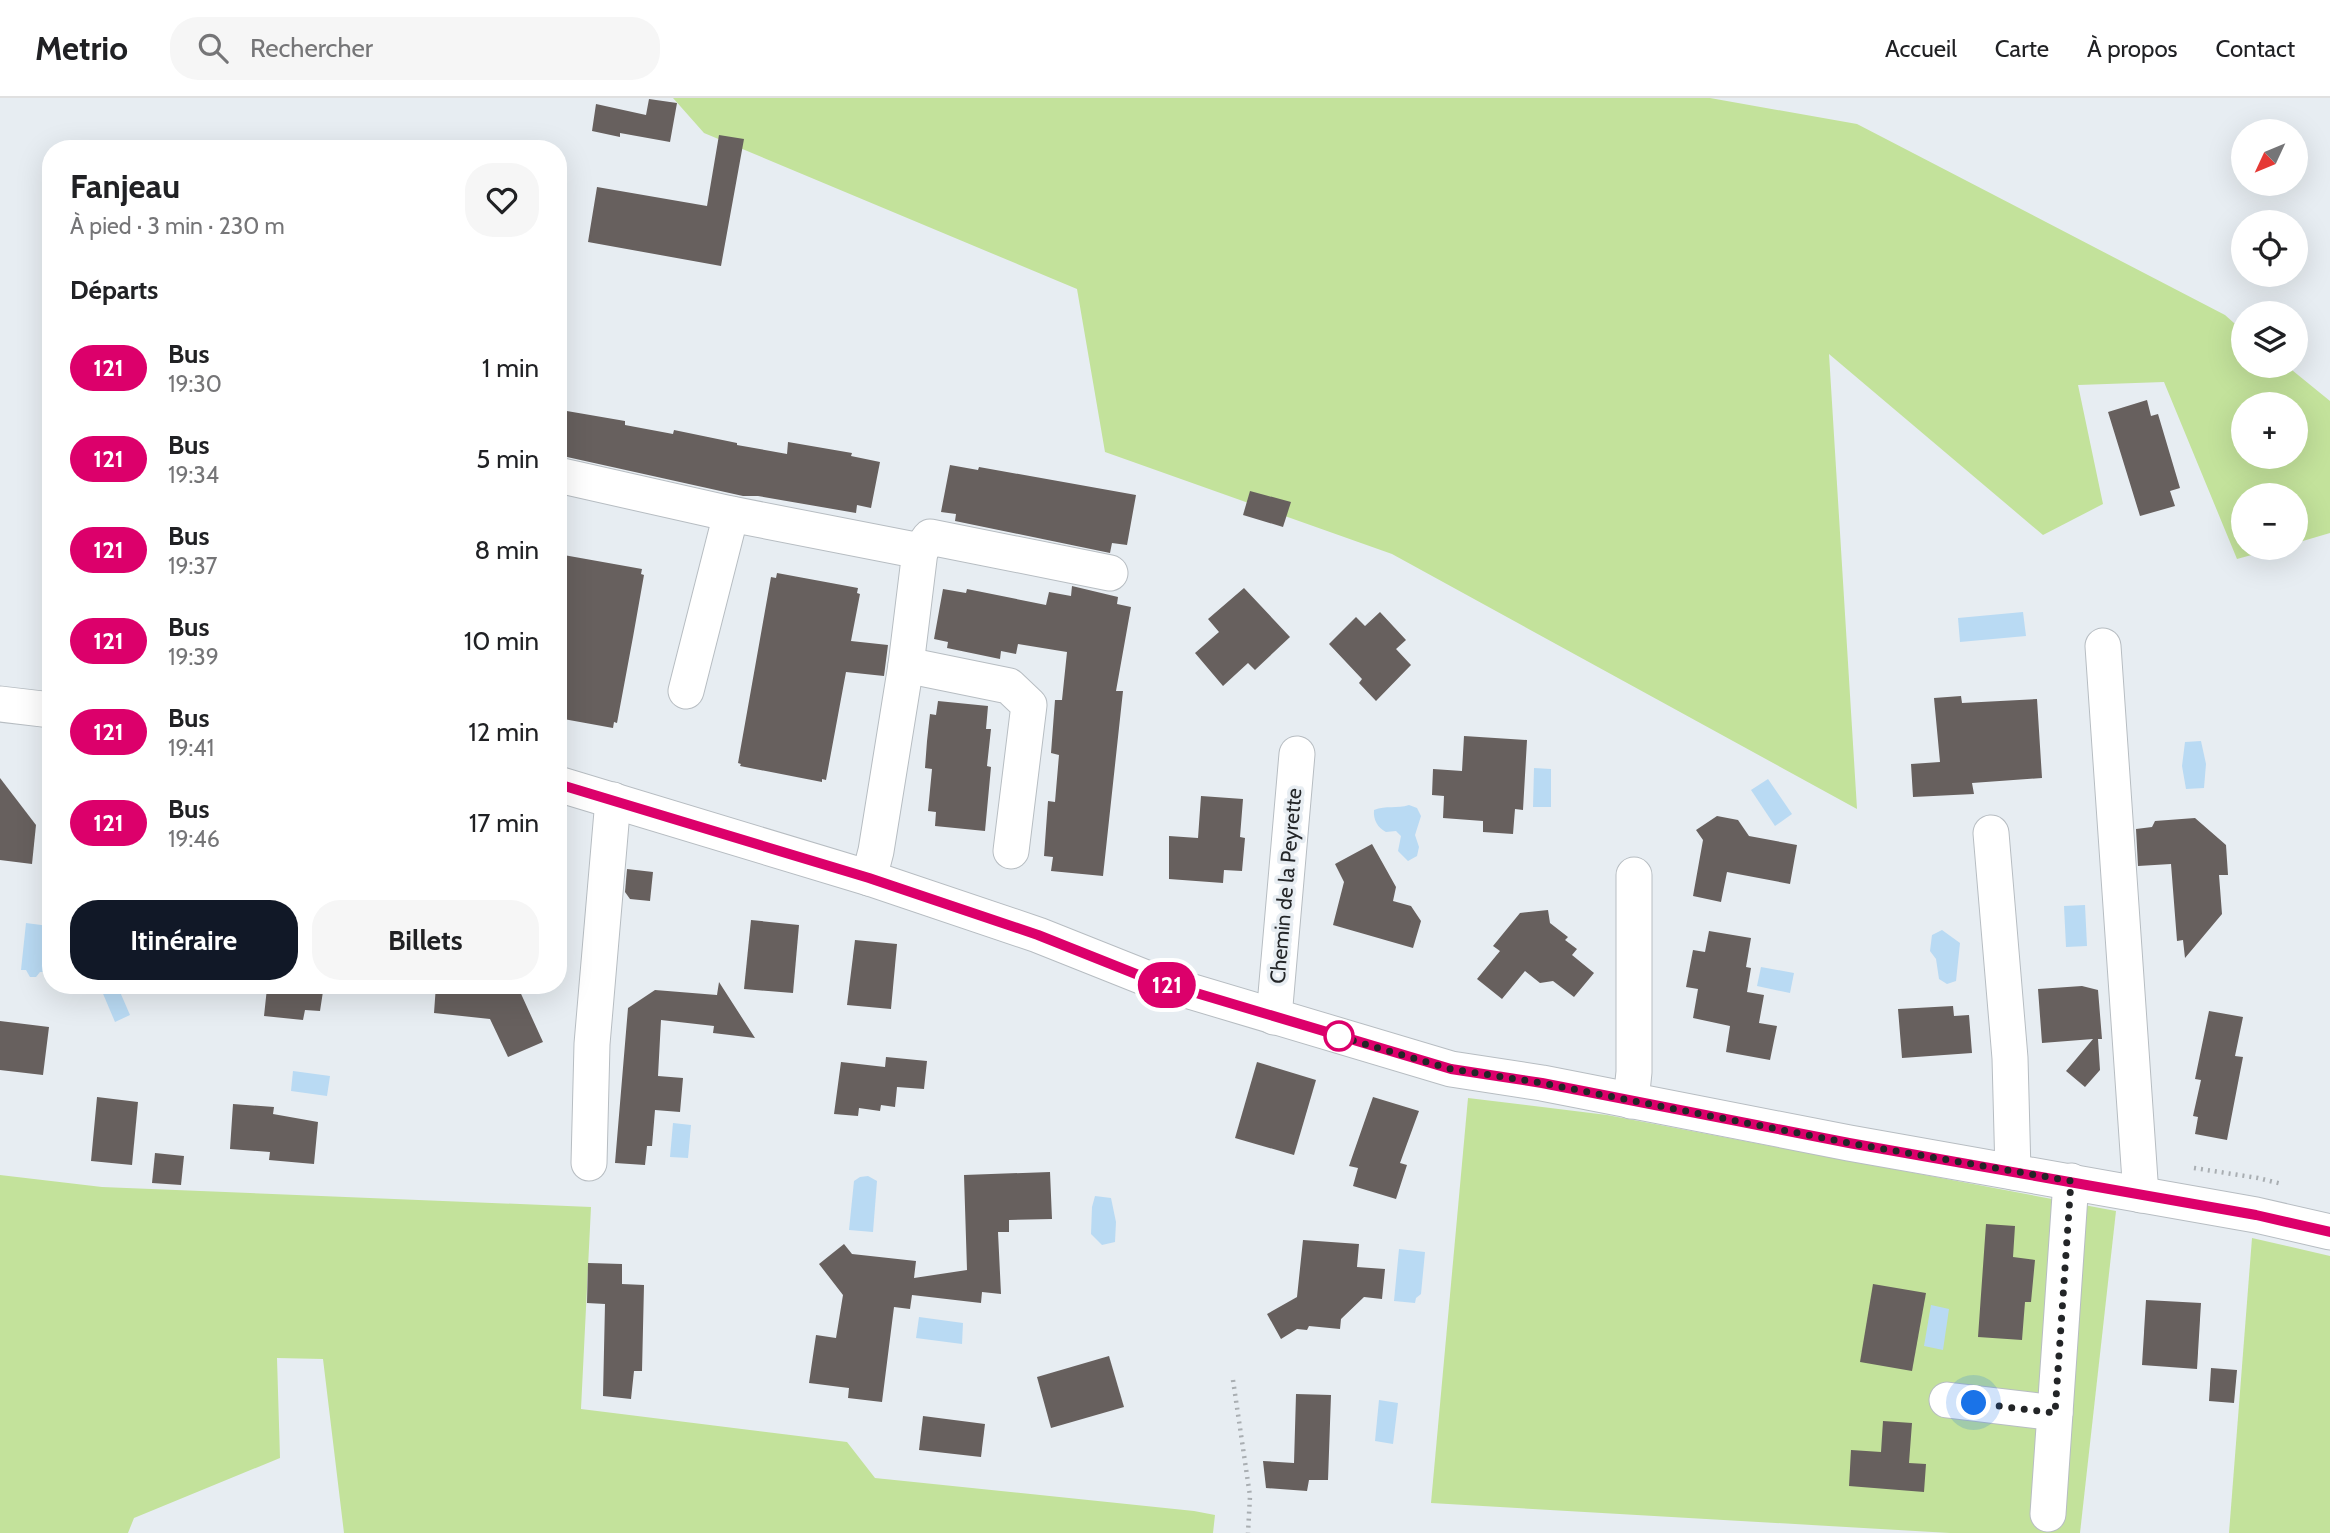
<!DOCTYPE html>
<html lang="fr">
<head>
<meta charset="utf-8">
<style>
  body { margin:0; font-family:Cabin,sans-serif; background:#f6f6f6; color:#202124; height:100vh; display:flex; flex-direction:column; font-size:26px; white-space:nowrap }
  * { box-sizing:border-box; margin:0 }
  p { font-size:23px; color:#757577 }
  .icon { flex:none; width:38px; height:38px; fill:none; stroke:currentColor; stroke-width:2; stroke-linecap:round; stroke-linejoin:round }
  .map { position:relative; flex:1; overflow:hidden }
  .side { position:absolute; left:42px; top:42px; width:525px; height:854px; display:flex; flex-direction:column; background:#fff; border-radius:28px; box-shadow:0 7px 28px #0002 }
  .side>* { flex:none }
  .badge { padding:0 14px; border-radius:23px; font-size:24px; line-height:46px }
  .needle { width:46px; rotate:226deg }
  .buttons { position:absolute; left:2231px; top:21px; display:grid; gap:14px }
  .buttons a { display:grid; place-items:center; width:77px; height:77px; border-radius:50%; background:#fff; box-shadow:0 7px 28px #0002; font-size:35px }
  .you { position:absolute; width:35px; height:35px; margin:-18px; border:5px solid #fff; border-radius:50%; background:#1a73e8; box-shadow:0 0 0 10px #1a73e833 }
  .map>.badge { position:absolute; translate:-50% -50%; box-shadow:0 0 0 4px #fff }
  h2 { padding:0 28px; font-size:26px; line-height:63px }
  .round { display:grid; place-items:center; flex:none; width:74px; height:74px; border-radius:28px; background:#f6f6f6 }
  .headline { display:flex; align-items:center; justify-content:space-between; height:119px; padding:0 28px }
  h1 { font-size:33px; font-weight:800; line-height:52px }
  .cta { display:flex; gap:14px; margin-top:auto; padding:14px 28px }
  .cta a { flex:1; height:80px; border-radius:28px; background:#111827; color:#fff; font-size:28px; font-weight:800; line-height:80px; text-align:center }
  .cta a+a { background:#f6f6f6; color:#202124 }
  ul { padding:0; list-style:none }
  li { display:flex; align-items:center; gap:21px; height:91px; padding:0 28px }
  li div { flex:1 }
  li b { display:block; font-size:26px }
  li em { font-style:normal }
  li .badge { min-width:77px; font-weight:700; text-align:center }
  header { display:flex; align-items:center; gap:42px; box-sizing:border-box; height:98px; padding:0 35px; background:#fff; border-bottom:2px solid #e0e0e0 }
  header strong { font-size:33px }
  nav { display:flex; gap:38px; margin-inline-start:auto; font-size:24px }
  .search { width:490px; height:63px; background:#f6f6f6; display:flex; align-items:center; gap:18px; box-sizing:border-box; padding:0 24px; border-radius:28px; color:#757577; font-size:26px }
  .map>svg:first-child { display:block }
  .green { fill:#c3e29b; fill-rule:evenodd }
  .water { fill:#b9daf3 }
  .building { fill:#67605e }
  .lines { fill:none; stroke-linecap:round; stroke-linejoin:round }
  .minor-casing { stroke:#b7bdc2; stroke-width:37 }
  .path { stroke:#a9aeb2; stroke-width:4.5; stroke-dasharray:2 5; stroke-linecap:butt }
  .minor { stroke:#fff; stroke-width:35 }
  .line-casing { stroke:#fff; stroke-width:16 }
  .line { stroke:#dc006b; stroke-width:10 }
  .walk { stroke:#232527; stroke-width:7; stroke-dasharray:0 12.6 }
  .stop-dot { fill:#fff; stroke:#dc006b; stroke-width:3.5 }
  .labels { text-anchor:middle; stroke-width:7; stroke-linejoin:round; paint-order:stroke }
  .street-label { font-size:21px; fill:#232527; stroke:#e7edf2 }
</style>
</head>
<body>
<header>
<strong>Metrio</strong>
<div class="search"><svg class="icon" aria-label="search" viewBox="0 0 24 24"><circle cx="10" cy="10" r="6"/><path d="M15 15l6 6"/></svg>Rechercher</div>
<nav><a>Accueil</a><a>Carte</a><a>À propos</a><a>Contact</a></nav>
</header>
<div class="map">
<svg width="2330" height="1435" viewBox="0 0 2330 1435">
  <rect width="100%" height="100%" fill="#e7edf2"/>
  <!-- green -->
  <g class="green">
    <path d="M673,0H1710L1857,26L2225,217L2243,233L2244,268H2287L2330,303V435L2296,445V397H2244V450H2277L2237,461L2164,284L2078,287L2103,406L2043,437L1829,256L1857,711L1392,456L1105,354L1077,191L704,35ZM2244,306H2296V359H2244Z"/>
    <polygon points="1468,1000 1607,1017 2116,1113 2080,1435 1950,1435 1431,1405"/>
    <polygon points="0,1077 102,1089 591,1109 581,1311 847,1344 875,1380 1194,1413 1215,1417 1213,1435 344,1435 323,1261 277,1260 280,1360 134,1420 128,1435 0,1435"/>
    <polygon points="2252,1140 2330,1158 2330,1435 2229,1435"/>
  </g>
  <!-- water -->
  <g class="water">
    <polygon points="2023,514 2026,538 1960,544 1958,520"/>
    <polygon points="2201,643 2206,666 2204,690 2186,691 2182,668 2185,644"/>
    <polygon points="1534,670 1551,671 1551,709 1533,709"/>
    <polygon points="1768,681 1792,716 1775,728 1751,692"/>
    <path d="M1409,707L1417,710L1421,718L1415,737L1419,749L1417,758L1408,763L1398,753L1401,738L1396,733L1386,734C1378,730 1373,722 1374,712C1386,707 1397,711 1409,707Z"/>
    <polygon points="2085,807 2087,848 2066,849 2064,808"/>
    <polygon points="26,825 49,828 44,874 40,874 36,879 30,879 26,872 21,872"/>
    <polygon points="1942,832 1960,845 1956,883 1947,886 1939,881 1936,861 1930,853 1932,837"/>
    <polygon points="1761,869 1794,875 1790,895 1757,888"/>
    <polygon points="109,887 117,887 130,917 115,924 101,891"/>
    <polygon points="293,973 330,978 327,998 291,993"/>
    <polygon points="673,1025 691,1027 688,1060 670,1059"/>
    <polygon points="868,1078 877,1083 873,1134 849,1132 854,1083 860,1079"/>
    <polygon points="1095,1098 1111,1100 1116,1124 1115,1144 1102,1147 1091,1136 1092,1109"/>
    <polygon points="1399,1151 1425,1154 1421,1196 1416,1200 1415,1205 1394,1203"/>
    <polygon points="1931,1207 1949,1211 1943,1252 1924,1248"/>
    <polygon points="919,1219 963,1225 962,1246 916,1240"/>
    <polygon points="1379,1302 1398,1305 1393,1346 1375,1343"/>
  </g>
  <!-- building -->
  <g class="building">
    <polygon points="649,1 677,5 670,44 620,35 620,39 592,33 596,6 646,17"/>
    <polygon points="719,37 744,41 721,168 588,144 597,89 707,108"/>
    <polygon points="2147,302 2151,318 2158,316 2180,390 2170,393 2175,408 2140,418 2108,314"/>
    <polygon points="561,312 625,323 625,327 673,336 674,332 737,345 737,347 787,356 788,344 852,355 851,358 880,364 871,410 857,407 856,415 758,398 743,398 558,357 558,329"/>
    <polygon points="950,367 978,372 979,369 1136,397 1127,447 1112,445 1110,455 955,423 956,416 941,414"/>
    <polygon points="1250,393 1291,404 1283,429 1243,417"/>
    <polygon points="558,456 642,471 641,476 644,477 633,539 617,625 614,624 613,630 558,620"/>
    <polygon points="777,475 858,490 857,495 860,496 851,543 888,547 884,578 846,574 826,682 822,681 822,684 740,668 741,666 738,665 771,479 776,480"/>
    <polygon points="1072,488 1118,499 1117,506 1131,509 1116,593 1123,593 1103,778 1051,773 1053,759 1044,758 1048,703 1055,704 1059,657 1051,655 1055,602 1062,602 1067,554 1018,546 1016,556 1001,553 1000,561 947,550 948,544 934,541 943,491 966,495 967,491 1046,507 1049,494 1071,498"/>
    <polygon points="1244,490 1290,539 1255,572 1248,565 1223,588 1195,555 1219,534 1208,521"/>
    <polygon points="1380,514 1406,542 1396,551 1411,567 1376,603 1359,585 1362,581 1329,546 1356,519 1365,528"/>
    <polygon points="1961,598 1962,605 2037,601 2042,680 1972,685 1974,696 1913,699 1911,666 1940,664 1934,600"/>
    <polygon points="938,603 988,608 986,631 991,631 987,668 991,669 985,733 935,728 936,714 928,713 932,671 925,670 927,643 930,616 936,617"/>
    <polygon points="1464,638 1527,642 1523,712 1515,711 1513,736 1483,734 1483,723 1443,720 1444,698 1432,697 1433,671 1462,673"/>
    <polygon points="0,680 36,727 32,766 0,762"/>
    <polygon points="1201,698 1243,701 1240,739 1245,740 1242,773 1224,772 1223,785 1169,781 1169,738 1198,740"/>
    <polygon points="1717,718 1738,722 1749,738 1797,747 1790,786 1727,774 1721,804 1693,798 1703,742 1696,732"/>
    <polygon points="2195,720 2226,747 2228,777 2219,777 2222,816 2185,860 2183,842 2177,843 2171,766 2138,768 2136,731 2152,729 2155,723"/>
    <polygon points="1372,746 1396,789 1393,803 1411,808 1421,823 1413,850 1333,827 1344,784 1335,766"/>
    <polygon points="627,771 653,774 650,803 630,801 625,794"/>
    <polygon points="1548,812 1550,825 1568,839 1565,842 1577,851 1572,857 1594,875 1574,899 1553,883 1540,885 1525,873 1502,901 1477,881 1500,853 1493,848 1520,815"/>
    <polygon points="751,822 799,827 793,895 744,891"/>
    <polygon points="1709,833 1751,840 1746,869 1751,870 1747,894 1764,897 1759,925 1777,928 1770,962 1726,954 1730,928 1693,920 1698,891 1686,889 1693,852 1705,854"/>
    <polygon points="855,842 897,846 891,911 847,907"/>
    <polygon points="719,884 755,940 713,935 714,928 661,922 658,978 683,980 680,1014 655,1012 652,1048 647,1048 645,1067 615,1065 628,910 655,892 717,897"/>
    <polygon points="275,887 324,887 320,913 305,912 303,922 264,918 267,890 274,891"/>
    <polygon points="436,887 517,887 543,944 508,959 490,921 434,915"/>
    <polygon points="2082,888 2098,892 2102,941 2098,941 2100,972 2085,989 2066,973 2093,941 2042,945 2038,891"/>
    <polygon points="1953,908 1954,918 1969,917 1972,955 1902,960 1898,911"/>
    <polygon points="2209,913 2243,919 2235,958 2243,959 2227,1042 2195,1036 2198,1019 2193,1018 2201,982 2195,981"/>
    <polygon points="0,923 49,929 43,977 0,972"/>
    <polygon points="886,959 927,963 924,991 897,989 895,1009 881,1007 880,1013 859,1010 858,1018 834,1016 841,964 885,969"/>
    <polygon points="1257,964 1316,982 1294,1057 1235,1040"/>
    <polygon points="97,999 138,1004 132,1067 91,1063"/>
    <polygon points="1373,999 1419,1013 1400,1065 1407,1067 1396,1101 1353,1088 1358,1070 1349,1068"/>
    <polygon points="233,1006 274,1009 273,1016 318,1024 314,1066 269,1062 270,1054 230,1051"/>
    <polygon points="155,1055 184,1058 181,1087 152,1085"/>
    <polygon points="1050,1074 1052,1121 1009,1122 1009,1134 998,1134 1001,1196 982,1194 981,1205 912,1197 910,1211 894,1209 882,1304 848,1300 849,1290 809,1285 816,1237 836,1240 843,1197 819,1166 844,1146 852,1156 916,1163 914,1180 967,1172 964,1077"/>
    <polygon points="1986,1126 2015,1128 2013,1159 2035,1162 2031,1204 2025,1204 2022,1242 1978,1239"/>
    <polygon points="1303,1142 1359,1146 1357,1169 1385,1171 1382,1201 1364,1199 1341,1221 1340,1231 1309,1228 1307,1232 1297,1231 1281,1241 1267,1216 1297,1199"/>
    <polygon points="588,1165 622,1166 622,1186 644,1187 642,1273 634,1273 631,1301 603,1298 605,1206 587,1205"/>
    <polygon points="1873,1186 1926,1195 1912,1273 1860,1264"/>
    <polygon points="2146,1202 2201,1205 2197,1271 2142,1267"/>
    <polygon points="1109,1258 1124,1309 1051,1330 1037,1279"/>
    <polygon points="2211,1270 2237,1272 2234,1305 2209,1303"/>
    <polygon points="1296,1296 1331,1297 1328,1382 1309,1382 1307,1393 1266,1390 1263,1363 1294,1365"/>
    <polygon points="923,1318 985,1326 981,1359 919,1352"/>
    <polygon points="1883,1323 1912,1325 1909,1365 1926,1366 1924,1394 1849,1388 1851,1352 1881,1354"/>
  </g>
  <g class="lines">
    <defs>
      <g id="minor">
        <polyline points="558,377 731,416 920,453 906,567 876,753 869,780"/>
        <polyline points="920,453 930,439 1110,475"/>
        <polyline points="2103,548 2141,1097"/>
        <polyline points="906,567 1009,588 1029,607 1011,753"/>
        <polyline points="686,593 731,416"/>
        <polyline points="0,606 51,612"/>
        <polyline points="558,686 869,780 1038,837 1146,880 1451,971 1542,985 1849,1045 2256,1117 2330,1134"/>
        <polyline points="1991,735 2010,960 2013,1074"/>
        <polyline points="1274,919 1297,656"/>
        <polyline points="1631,1003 1634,974 1634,777"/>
        <polyline points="589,1065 592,946 613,702"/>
        <polyline points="1947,1302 2055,1315"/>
        <polyline points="2048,1416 2071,1083"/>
      </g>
    </defs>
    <!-- minor casing -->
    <use href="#minor" class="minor-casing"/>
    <!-- path -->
    <g class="path">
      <polyline points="2194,1070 2258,1080 2282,1086"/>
      <polyline points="1233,1282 1250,1398 1248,1435"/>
    </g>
    <!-- minor -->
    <use href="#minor" class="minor"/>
  </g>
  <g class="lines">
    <defs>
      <polyline id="line" points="558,686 869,780 1038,837 1146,880 1451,971 1542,985 1849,1045 2256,1117 2330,1134"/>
    </defs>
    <!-- line casing -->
    <use href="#line" class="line-casing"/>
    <!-- line -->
    <use href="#line" class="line"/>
    <!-- walk -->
    <polyline class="walk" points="1339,938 1334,937 1451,971 1542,985 1849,1045 2071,1083 2055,1315 1974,1305"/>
  </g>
  <!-- markers -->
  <circle class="stop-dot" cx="1339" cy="938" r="14"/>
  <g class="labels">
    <!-- street labels -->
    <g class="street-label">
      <text transform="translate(1286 788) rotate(-85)" y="7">Chemin de la Peyrette</text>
    </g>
  </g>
</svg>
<div class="buttons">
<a><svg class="needle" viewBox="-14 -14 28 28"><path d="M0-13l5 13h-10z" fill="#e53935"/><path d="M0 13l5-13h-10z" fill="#757577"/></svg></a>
<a><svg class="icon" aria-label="locate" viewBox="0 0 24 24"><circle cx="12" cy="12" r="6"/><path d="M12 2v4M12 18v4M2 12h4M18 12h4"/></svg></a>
<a><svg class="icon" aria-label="layers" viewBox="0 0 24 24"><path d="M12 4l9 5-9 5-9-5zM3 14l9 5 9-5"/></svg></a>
<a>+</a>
<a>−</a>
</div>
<div class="you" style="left:1974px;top:1305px"></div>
<b class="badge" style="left:1167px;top:887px;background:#dc006b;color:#fff">121</b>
<section class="side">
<div class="headline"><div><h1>Fanjeau</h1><p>À pied · 3 min · 230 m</p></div><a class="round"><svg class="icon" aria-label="heart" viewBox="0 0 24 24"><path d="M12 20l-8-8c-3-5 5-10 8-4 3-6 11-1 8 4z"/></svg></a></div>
<h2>Départs</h2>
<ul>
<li><span class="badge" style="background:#dc006b;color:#fff">121</span><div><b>Bus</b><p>19:30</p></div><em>1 min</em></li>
<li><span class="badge" style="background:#dc006b;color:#fff">121</span><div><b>Bus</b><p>19:34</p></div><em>5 min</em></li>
<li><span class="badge" style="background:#dc006b;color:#fff">121</span><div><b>Bus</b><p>19:37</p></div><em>8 min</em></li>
<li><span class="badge" style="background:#dc006b;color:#fff">121</span><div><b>Bus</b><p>19:39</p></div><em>10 min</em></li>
<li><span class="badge" style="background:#dc006b;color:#fff">121</span><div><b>Bus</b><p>19:41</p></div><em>12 min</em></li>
<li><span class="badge" style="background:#dc006b;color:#fff">121</span><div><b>Bus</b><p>19:46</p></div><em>17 min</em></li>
</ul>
<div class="cta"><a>Itinéraire</a><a>Billets</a></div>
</section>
</div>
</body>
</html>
